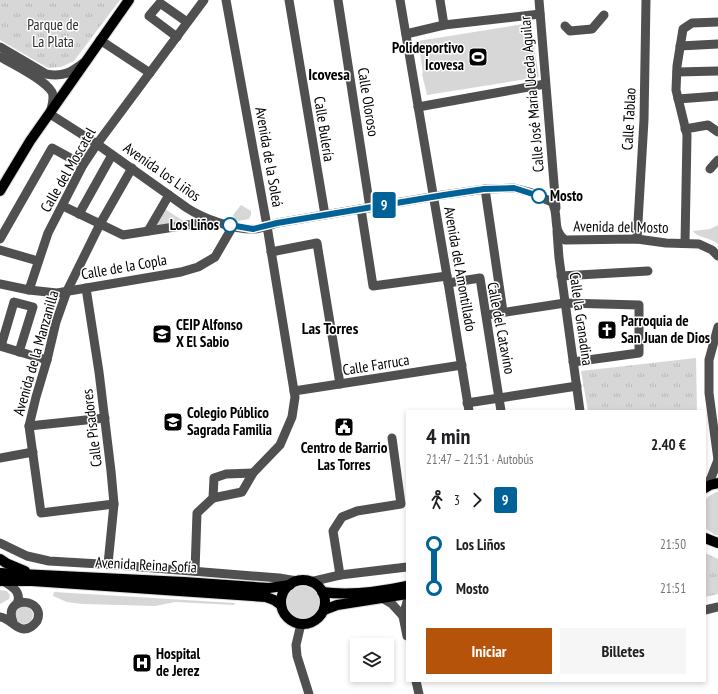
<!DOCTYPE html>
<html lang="es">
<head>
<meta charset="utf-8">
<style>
  body { margin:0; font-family:"PT Sans Narrow",sans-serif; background:#f6f6f6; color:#202124; height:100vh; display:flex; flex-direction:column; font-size:15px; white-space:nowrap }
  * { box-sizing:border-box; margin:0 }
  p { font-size:13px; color:#757577 }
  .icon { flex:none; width:22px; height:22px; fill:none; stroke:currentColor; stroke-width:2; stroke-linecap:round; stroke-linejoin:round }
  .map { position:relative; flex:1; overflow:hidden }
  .side { position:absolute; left:406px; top:410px; width:300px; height:272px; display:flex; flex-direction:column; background:#fff; border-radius:0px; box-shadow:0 2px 6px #0003 }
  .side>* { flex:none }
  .badge { padding:0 8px; border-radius:3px; font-size:14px; line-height:26px }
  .buttons { position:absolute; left:350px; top:638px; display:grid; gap:8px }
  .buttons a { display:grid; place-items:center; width:44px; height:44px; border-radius:0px; background:#fff; box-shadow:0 2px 6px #0003; font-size:20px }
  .map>.badge { position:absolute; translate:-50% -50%; box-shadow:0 0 0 2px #fff }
  .legs { display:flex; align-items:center; gap:6px; height:44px; padding:0 20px; font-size:13px }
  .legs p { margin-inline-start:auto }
  .head { display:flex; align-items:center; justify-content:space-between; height:68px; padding:0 20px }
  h1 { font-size:22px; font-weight:700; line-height:30px }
  .primary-button { display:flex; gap:8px; margin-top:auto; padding:8px 20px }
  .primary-button a { flex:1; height:46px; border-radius:0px; background:#b45309; color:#fff; font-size:16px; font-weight:700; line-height:46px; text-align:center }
  .primary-button a+a { background:#f6f6f6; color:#202124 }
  ul { padding:0 20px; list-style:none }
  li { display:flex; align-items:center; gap:14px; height:44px; font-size:15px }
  li i { display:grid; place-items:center; width:6px; height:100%; margin:0 5px; background:currentColor }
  li i::after { content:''; width:10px; height:10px; margin:-5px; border:3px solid; border-radius:50%; background:#fff }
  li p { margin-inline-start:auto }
  li:first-child i { background:linear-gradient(#0000 50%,currentColor 0) }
  li:last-child i { background:linear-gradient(currentColor 50%,#0000 0) }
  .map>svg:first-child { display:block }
  .green { fill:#d7d7d7 }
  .park { fill:url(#park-tufts) }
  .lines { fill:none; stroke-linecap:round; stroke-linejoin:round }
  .major-casing { stroke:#dbdbdb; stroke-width:12 }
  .minor { stroke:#505050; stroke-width:9 }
  .major { stroke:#000; stroke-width:10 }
  .line-1-casing { stroke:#fff; stroke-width:9 }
  .line-1 { stroke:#006297; stroke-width:6 }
  .stop-1-dot { fill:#fff; stroke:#006297; stroke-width:2 }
  .labels { text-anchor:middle; stroke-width:3; stroke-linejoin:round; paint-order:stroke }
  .park-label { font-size:15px; fill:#2e2e2e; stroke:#fff }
  .poi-label { font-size:15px; font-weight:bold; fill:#000; stroke:#fff; text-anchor:start }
  .street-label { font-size:15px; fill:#000; stroke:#fff }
  .stop-label { font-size:15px; font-weight:bold; fill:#000; stroke:#fff; text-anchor:start }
  .neighbourhood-label { font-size:16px; font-weight:bold; fill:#000; stroke:#fff }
</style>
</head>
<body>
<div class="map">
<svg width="718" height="694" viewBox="0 0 718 694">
  <defs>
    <pattern id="park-tufts" width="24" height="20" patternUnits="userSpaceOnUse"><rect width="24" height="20" fill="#d7d7d7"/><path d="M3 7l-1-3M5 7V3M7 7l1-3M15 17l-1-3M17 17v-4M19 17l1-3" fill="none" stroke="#b7b7b7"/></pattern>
  </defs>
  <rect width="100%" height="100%" fill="#fff"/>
  <!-- green -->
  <g class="green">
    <polygon points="530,23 539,77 427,95 422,74 423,73 418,41"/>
    <polygon points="241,205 251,211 251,215 249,219 238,221 234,218 233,215"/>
    <polygon points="165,209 185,222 156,226"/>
    <path d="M718,225V244C710,237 697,238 693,231L710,229Z"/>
    <polygon points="716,492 718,492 718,535 715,535 705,528 705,500 709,496"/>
    <circle cx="303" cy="603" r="17"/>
    <polygon points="0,590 7,591 10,595 9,599 0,604"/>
    <polygon points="54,592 235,603 234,605 175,602 155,606 82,604 67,602 53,596"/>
    <circle cx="24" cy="615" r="9"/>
  </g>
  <!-- park -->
  <g class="park">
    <polygon points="0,0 120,0 74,61 61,67 48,68 0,40"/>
    <polygon points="696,358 697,411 588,411 581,371"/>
    <polygon points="705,553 718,559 718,594 705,597"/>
  </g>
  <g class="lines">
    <defs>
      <g id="major">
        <polyline points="0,191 30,141 129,0"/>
        <polyline points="705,488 710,485 718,483"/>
        <polyline points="705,538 718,543"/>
        <polyline points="0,559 6,563 25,571"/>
        <polyline points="0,573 184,582 269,588 290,585"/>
        <circle cx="303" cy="602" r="22"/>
        <polyline points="0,581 32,581 266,597 274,600 281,605"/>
        <path d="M322,592C350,596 379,592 407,586"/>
        <polyline points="324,610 337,605 407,594"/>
      </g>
    </defs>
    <!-- major casing -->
    <use href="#major" class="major-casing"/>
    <!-- minor -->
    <g class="minor">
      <polyline points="289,0 325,215"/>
      <polyline points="338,0 370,208"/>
      <polyline points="400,0 447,276 469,411"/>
      <polyline points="440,0 444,25"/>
      <polyline points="539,0 556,208"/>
      <polyline points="565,26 570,31 592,29 604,15"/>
      <polyline points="406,34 444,25 540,14"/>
      <polyline points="177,37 149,16 160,3 187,22"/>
      <polyline points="100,40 150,73"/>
      <polyline points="680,46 718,44"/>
      <path d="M0,47L46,74C63,77 70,73 83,63"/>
      <path d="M0,57C13,64 44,79 52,92C55,98 51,108 50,114L97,144L187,208C204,219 232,229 253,229C261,229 270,225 277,223L443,195L485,189L514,188L529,192L552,202C560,217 551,229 565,240L637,239L666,243L699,244L712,250L718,256"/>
      <polyline points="677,72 718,71"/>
      <polyline points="678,99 718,96"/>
      <polyline points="418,107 545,84"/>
      <polyline points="685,129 708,125 718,132"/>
      <polyline points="710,169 718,160"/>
      <polyline points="485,189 503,312"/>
      <polyline points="63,206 123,235 213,221"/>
      <polyline points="361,209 373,286 447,276"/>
      <polyline points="79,214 112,155"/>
      <polyline points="148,231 169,195"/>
      <polyline points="557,231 559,258 580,411"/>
      <polyline points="0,239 52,148 83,165"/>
      <polyline points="637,239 644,120 646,0"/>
      <polyline points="685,243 687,135 676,90 677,66 683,29 692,23 718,22"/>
      <polyline points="0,250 38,261"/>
      <polyline points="271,252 317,243 340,384"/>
      <polyline points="561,276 648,271"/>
      <polyline points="448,283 480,278 501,411"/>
      <polyline points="0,284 29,290 57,293 181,272 198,267 215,257 233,226"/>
      <polyline points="86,288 99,372 111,471 114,504 108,564"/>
      <polyline points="29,290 48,233 83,165 97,144 204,0"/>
      <polyline points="487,315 565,303 639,305 639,353 573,362"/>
      <polyline points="718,327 709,360 709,393 718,460"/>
      <polyline points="0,346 47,360"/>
      <polyline points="1,346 14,302 33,307 19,352"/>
      <polyline points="294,391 462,365"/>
      <polyline points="467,403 577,386"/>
      <polyline points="29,426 105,418"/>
      <polyline points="0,458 33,452"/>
      <polyline points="706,487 711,478 718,460"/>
      <polyline points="213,498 242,492 253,473 280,445 292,417 295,397 267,226 226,0"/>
      <polyline points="114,504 41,513 29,426 36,397 47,360 56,322 67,291 100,224 132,168"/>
      <polyline points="0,543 27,556 49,561 117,565 279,578 297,581"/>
      <polyline points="195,571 197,513 213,498 214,478 226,474 253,473"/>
      <polyline points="340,575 333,531 342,517 357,511 401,504 392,438"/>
      <path d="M3,581C13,587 22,592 17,604"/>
      <polyline points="310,582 340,575 407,567"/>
      <polyline points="382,598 392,604 403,616"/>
      <polyline points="407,602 403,616 407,636"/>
      <polyline points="705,610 718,607"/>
      <path d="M0,617C10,618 15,629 24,629C30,629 34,625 37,621C47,598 2,594 13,622"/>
      <polyline points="301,624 296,645 297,656 309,694"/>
      <polyline points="416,681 419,694"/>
    </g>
    <!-- major -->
    <use href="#major" class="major"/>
  </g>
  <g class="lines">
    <defs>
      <polyline id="line-1" points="230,225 253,229 277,223 444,195 484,189 514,188 539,196"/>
    </defs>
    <!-- line-1 casing -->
    <use href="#line-1" class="line-1-casing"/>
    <!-- line-1 -->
    <use href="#line-1" class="line-1"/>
  </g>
  <!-- icons -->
  <defs>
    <symbol id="stadium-square" viewBox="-11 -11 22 22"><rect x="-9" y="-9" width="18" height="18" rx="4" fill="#000" stroke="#fff"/><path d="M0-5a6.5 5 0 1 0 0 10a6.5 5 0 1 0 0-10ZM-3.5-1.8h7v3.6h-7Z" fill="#fff"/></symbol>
    <symbol id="church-square" viewBox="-11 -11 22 22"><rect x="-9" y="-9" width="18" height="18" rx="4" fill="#000" stroke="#fff"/><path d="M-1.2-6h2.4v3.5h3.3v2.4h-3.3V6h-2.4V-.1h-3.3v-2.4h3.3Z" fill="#fff"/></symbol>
    <symbol id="school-square" viewBox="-11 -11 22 22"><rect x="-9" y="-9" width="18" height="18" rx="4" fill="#000" stroke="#fff"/><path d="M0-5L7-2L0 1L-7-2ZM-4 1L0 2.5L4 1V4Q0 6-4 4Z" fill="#fff"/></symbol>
    <symbol id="university-square" viewBox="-11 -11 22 22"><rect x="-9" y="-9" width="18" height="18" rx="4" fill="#000" stroke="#fff"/><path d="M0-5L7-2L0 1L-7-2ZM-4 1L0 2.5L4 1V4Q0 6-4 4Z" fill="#fff"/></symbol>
    <symbol id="civic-square" viewBox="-11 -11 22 22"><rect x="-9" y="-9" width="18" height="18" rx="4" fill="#000" stroke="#fff"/><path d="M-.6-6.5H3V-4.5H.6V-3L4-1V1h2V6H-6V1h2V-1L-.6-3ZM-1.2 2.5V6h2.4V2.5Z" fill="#fff"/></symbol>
    <symbol id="hospital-square" viewBox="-11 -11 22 22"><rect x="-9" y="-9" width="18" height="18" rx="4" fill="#000" stroke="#fff"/><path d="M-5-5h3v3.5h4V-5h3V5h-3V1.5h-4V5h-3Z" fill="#fff"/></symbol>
  </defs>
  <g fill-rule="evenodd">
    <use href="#stadium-square" x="467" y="46" width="22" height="22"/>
    <use href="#church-square" x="596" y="319" width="22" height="22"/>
    <use href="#school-square" x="151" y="323" width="22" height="22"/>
    <use href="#university-square" x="162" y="411" width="22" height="22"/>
    <use href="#civic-square" x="333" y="416" width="22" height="22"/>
    <use href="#hospital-square" x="131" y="652" width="22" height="22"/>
  </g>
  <!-- markers -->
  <g class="stop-1-dot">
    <circle cx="539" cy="196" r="7"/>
    <circle cx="230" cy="225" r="7"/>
  </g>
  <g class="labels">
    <!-- park labels -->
    <g class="park-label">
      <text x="53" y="30">Parque de<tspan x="53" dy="17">La Plata</tspan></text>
    </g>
    <!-- poi labels -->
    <g class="poi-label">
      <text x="464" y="53" text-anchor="end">Polideportivo<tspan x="464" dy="17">Icovesa</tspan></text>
      <text x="621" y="326">Parroquia de<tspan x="621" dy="17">San Juan de Dios</tspan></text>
      <text x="176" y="330">CEIP Alfonso<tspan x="176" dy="17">X El Sabio</tspan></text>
      <text x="187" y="418">Colegio Público<tspan x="187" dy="17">Sagrada Familia</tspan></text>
      <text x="344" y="453" text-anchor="middle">Centro de Barrio<tspan x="344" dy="17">Las Torres</tspan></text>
      <text x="156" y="659">Hospital<tspan x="156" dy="17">de Jerez</tspan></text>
    </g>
    <!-- street labels -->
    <g class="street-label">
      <text transform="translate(532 94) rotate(-95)" y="5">Calle José María Uceda Aguilar</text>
      <text transform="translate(368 102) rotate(81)" y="5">Calle Oloroso</text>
      <text transform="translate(629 119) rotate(-87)" y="5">Calle Tablao</text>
      <text transform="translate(324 129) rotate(81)" y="5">Calle Bulería</text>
      <text transform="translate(269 157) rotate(80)" y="5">Avenida de la Soleá</text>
      <text transform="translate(68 170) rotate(-60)" y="5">Calle del Moscatel</text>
      <text transform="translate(162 172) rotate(35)" y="5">Avenida los Liños</text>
      <text transform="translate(621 227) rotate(1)" y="5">Avenida del Mosto</text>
      <text transform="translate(124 267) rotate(-10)" y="5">Calle de la Copla</text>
      <text transform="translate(460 269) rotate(80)" y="5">Avenida del Amontillado</text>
      <text transform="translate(581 319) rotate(82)" y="5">Calle la Granadina</text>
      <text transform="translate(501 328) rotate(79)" y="5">Calle del Catavino</text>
      <text transform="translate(36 353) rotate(-74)" y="5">Avenida de la Manzanilla</text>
      <text transform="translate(376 365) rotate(-9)" y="5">Calle Farruca</text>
      <text transform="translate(92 428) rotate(-97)" y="5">Calle Pisadores</text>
      <text transform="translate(146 565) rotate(3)" y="5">Avenida Reina Sofía</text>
    </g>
    <!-- stop labels -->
    <g class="stop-label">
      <text x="550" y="201">Mosto</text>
      <text x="219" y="230" text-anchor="end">Los Liños</text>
    </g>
    <!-- neighbourhood labels -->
    <g class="neighbourhood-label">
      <text x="329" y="80">Icovesa</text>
      <text x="330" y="334">Las Torres</text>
    </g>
  </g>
</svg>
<div class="buttons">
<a><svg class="icon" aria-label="layers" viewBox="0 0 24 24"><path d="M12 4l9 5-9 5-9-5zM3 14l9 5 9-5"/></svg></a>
</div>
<b class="badge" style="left:384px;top:205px;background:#006297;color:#fff">9</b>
<section class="side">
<div class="head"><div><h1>4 min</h1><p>21:47 – 21:51 · Autobús</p></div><b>2.40 €</b></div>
<div class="legs"><svg class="icon" aria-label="walk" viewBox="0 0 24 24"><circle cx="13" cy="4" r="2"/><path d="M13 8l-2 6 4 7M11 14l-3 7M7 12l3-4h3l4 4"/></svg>3<svg class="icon" aria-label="forward" viewBox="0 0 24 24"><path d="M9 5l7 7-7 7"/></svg><b class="badge" style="background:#006297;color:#fff">9</b></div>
<ul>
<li><i style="color:#006297"></i><b>Los Liños</b><p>21:50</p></li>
<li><i style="color:#006297"></i><b>Mosto</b><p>21:51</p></li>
</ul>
<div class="primary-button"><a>Iniciar</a><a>Billetes</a></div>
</section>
</div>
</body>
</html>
